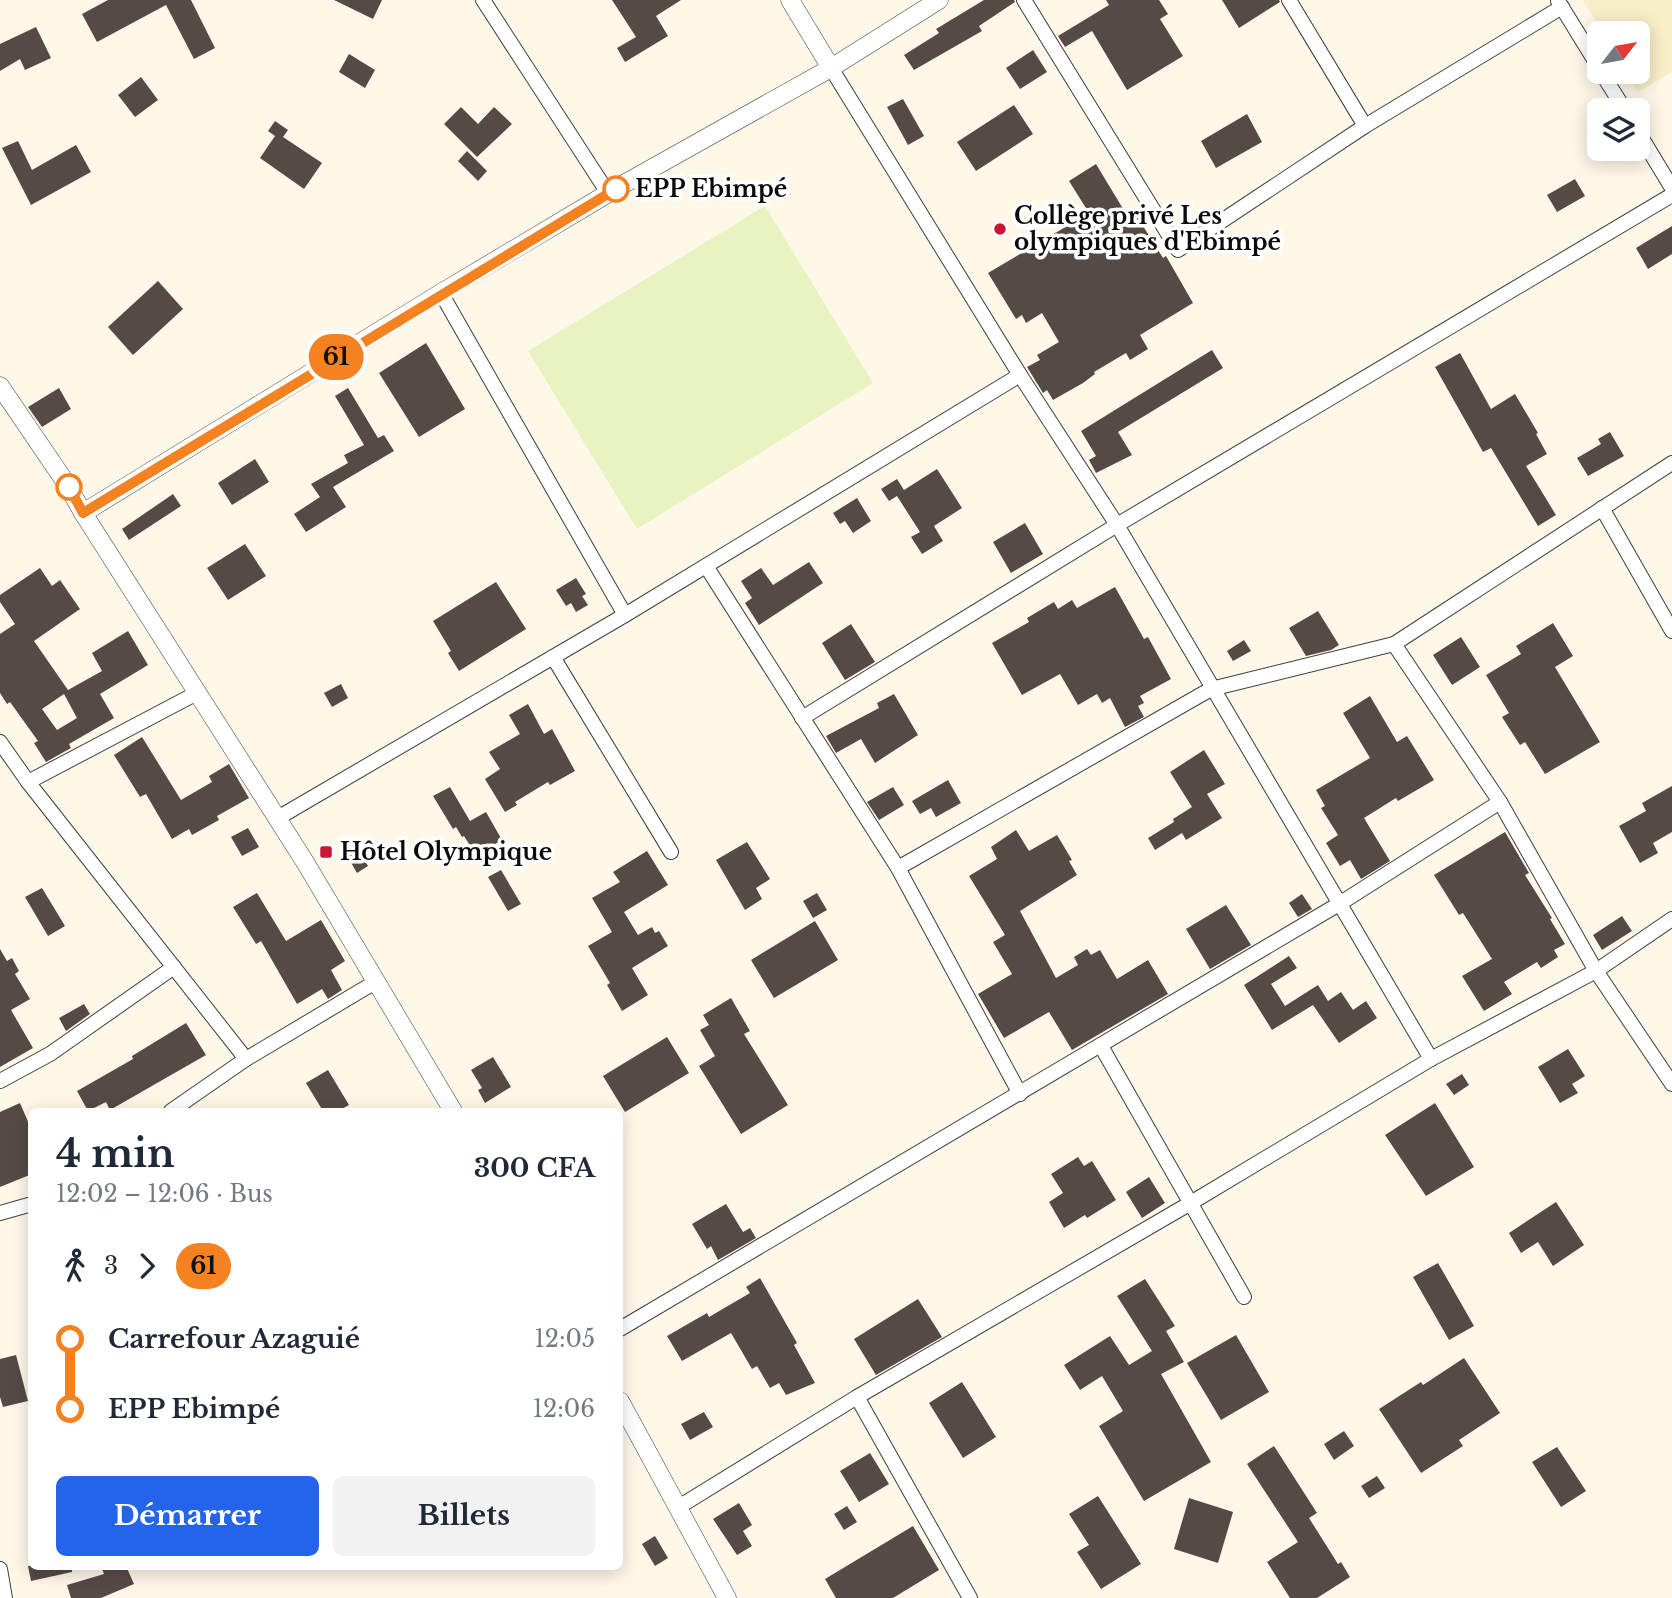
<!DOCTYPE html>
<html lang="fr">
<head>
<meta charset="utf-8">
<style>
  body { margin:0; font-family:"Libre Baskerville",serif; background:#f2f2f3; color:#1f2937; height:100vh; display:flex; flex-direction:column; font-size:26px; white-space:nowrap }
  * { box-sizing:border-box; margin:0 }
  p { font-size:23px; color:#747a83 }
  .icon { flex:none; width:38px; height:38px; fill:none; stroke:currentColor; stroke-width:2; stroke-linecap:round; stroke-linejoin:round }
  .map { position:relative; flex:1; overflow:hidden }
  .sheet { position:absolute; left:28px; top:1108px; width:595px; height:462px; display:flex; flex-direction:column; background:#fff; border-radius:10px; box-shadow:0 4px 18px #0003 }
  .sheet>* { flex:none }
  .badge { padding:0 14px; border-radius:23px; font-size:24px; line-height:46px }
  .needle { width:46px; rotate:59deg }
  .tools { position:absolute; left:1587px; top:21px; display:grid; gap:14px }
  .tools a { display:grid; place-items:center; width:63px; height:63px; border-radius:10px; background:#fff; box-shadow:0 4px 18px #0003; font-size:35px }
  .map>.badge { position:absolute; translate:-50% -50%; box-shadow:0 0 0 4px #fff }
  .legs { display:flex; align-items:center; gap:10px; height:77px; padding:0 28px; font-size:23px }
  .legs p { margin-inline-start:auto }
  .summary { display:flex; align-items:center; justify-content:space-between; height:119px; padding:0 28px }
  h1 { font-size:38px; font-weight:800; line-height:52px }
  .action { display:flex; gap:14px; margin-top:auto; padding:14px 28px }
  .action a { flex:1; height:80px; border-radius:10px; background:#2563eb; color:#fff; font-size:28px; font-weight:800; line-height:80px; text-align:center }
  .action a+a { background:#f2f2f3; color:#1f2937 }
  ul { padding:0 28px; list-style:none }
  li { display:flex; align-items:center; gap:24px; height:70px; font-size:26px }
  li i { display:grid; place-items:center; width:10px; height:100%; margin:0 9px; background:currentColor }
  li i::after { content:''; width:18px; height:18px; margin:-9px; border:5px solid; border-radius:50%; background:#fff }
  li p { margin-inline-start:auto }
  li:first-child i { background:linear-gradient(#0000 50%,currentColor 0) }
  li:last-child i { background:linear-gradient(currentColor 50%,#0000 0) }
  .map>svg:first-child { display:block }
  .farmland { fill:#f8eec7 }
  .pitch { fill:#e8f3c2 }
  .building { fill:#554a46; fill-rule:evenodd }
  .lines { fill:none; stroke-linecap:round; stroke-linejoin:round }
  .minor-casing { stroke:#3e3e3e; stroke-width:16 }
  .tertiary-casing { stroke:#3e3e3e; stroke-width:19 }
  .minor { stroke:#fff; stroke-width:14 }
  .tertiary { stroke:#fff; stroke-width:18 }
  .line-1-casing { stroke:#fff; stroke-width:16 }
  .line-1 { stroke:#f58220; stroke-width:10 }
  .stop-1-dot { fill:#fff; stroke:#f58220; stroke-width:3.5 }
  .poi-dot { fill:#c81634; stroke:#fff; stroke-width:2.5 }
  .labels { text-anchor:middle; stroke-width:7; stroke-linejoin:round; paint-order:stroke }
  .stop-label { font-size:23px; font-weight:bold; fill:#0b0b0b; stroke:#fff; text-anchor:start }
  .poi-label { font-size:23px; font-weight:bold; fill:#0b0b0b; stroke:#fff; text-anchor:start }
</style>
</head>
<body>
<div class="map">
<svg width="1672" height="1598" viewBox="0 0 1672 1598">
  <rect width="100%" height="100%" fill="#fff8e9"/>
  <!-- farmland -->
  <polygon class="farmland" points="1583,0 1672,0 1672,72 1638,92 1626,72 1638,72 1638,33 1603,33"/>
  <!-- pitch -->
  <polygon class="pitch" points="765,206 873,383 637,529 528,351"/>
  <!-- building -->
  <g class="building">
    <polygon points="108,0 191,0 215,48 194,59 166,5 97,42 82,14"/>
    <polygon points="334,0 382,0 373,19"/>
    <polygon points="612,0 681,0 656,16 668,36 625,62 617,48 636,37"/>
    <polygon points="984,0 1014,0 1015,2 979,26 982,31 914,70 904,55 939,33 936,29"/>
    <polygon points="1106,0 1159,0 1168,14 1160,19 1183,56 1127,90 1092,31 1065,47 1058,36 1109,5"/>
    <polygon points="1222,0 1279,0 1280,2 1239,28"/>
    <polygon points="36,27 51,58 25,70 20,59 0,71 0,44"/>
    <polygon points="1033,50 1047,72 1020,89 1006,68"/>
    <polygon points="349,54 375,70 365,88 339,72"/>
    <polygon points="141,77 158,100 135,117 118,95"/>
    <polygon points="903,99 924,136 908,145 887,107"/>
    <polygon points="1014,105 1033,134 976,171 957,142"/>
    <polygon points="461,107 478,124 494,107 512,124 477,157 444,124"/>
    <polygon points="1247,114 1262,142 1216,168 1201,141"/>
    <polygon points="275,121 288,130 283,137 322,163 304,189 260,158 275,136 268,131"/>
    <polygon points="18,141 32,170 76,145 91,172 31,205 2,148"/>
    <polygon points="467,151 487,171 478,181 458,161"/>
    <polygon points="1096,164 1131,222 1138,218 1163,258 1166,256 1193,303 1140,335 1148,349 1130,360 1126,353 1094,372 1095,374 1083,383 1053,400 1047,390 1043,393 1027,367 1040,360 1037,355 1059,342 1042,313 1026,323 1022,315 1016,319 988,273 1089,213 1069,181"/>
    <polygon points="1575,179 1585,196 1557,212 1547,195"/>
    <polygon points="1672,226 1672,254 1648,269 1636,248"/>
    <polygon points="158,281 183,309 133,355 108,327"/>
    <polygon points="426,343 465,409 419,437 379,373"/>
    <polygon points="1212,350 1223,368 1118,432 1132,455 1096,473 1089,460 1096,456 1081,431"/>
    <polygon points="1460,353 1491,409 1515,394 1538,433 1536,434 1547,454 1526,466 1556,515 1538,526 1491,448 1483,452 1435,367"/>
    <polygon points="59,388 71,409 42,427 28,407"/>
    <polygon points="348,388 378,438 384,435 394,451 333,487 346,507 306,532 294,514 320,497 311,484 348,463 344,455 364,445 335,396"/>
    <polygon points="1610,432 1624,456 1588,476 1577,458 1601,444 1598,439"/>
    <polygon points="255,459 269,482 232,505 218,483"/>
    <polygon points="937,469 962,508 934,526 943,541 922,554 911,537 920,532 897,496 889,501 881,489 897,479 904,490"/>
    <polygon points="173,494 181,506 129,540 122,529"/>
    <polygon points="857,498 871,521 853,533 845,521 840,524 833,513"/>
    <polygon points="1025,523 1043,554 1011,573 993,542"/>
    <polygon points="245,544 266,576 228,600 207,568"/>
    <polygon points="809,562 823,583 759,625 745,603 752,598 741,581 761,568 773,585"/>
    <path d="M40,568L52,586L60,580L80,609L34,641L68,690L102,671L92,653L128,631L148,665L100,694L114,718L69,744L71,748L46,762L34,743L38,741L10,702L7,704L0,693V634L15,624L0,602V595ZM64,694L77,718L57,730L42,709Z"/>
    <polygon points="576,578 586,594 582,596 588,605 576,612 571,603 566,606 556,590"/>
    <polygon points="496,582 526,629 459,671 448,653 451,651 433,621"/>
    <polygon points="1115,587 1144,639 1148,637 1171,679 1140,696 1144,703 1138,706 1144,717 1125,727 1110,698 1102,703 1097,694 1078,705 1060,674 1022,695 992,643 1029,622 1027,618 1054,602 1058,609 1072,600 1077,608"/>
    <polygon points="1318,611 1339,645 1331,650 1306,656 1289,628"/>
    <polygon points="1553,623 1573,656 1555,667 1600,742 1545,774 1525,742 1520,745 1502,717 1509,713 1486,675 1521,654 1516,646"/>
    <polygon points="851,624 875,662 845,680 822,643"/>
    <polygon points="1461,637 1480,667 1452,685 1433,655"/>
    <polygon points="1244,640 1251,651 1233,661 1227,651"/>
    <polygon points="341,684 348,698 332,707 324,693"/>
    <polygon points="894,694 918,735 875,763 861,739 836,753 826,736 879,708 877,703"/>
    <polygon points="1370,696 1397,742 1407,736 1434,780 1398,801 1396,798 1364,818 1390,861 1361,879 1350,860 1340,866 1326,843 1338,835 1321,808 1325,806 1316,790 1370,758 1343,713"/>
    <polygon points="528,704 544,734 552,729 575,771 550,785 548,782 515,802 517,805 505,812 485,779 500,769 489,752 520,734 509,715"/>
    <polygon points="142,737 181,800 212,782 209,776 229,764 249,798 217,816 219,820 192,835 189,829 172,839 146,794 140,797 114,755"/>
    <polygon points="1204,750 1225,784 1207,794 1222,818 1186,840 1182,833 1155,850 1148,838 1174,822 1173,819 1192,807 1170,772"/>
    <polygon points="948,780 961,803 936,817 931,808 920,814 912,801"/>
    <polygon points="1672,786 1672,832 1653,843 1658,853 1640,863 1619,826 1646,811 1642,803"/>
    <polygon points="450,787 470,821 486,812 502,840 476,855 464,836 462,837 456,827 453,829 433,796"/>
    <polygon points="893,787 904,805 879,820 867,802"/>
    <polygon points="248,828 259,847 242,856 231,837"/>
    <polygon points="1016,830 1029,851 1057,835 1072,860 1069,861 1077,875 1020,911 1056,978 1078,965 1074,957 1087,949 1091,955 1100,950 1117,979 1148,960 1168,994 1072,1050 1049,1012 1004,1038 978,994 1012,974 993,942 1005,935 969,876 997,859 991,847"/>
    <polygon points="1505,832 1529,873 1525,875 1552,918 1550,919 1565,944 1554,950 1558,957 1541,968 1537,962 1504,982 1512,994 1484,1011 1462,976 1492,959 1463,913 1459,915 1434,875"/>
    <polygon points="747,842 770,879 756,888 762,899 745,910 716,860"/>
    <polygon points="357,846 368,866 357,873 345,852"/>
    <polygon points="647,851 668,885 624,912 638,935 652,927 655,933 659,931 668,946 632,968 648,995 622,1011 607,985 610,983 588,946 612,932 592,898 620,882 613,872"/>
    <polygon points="501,870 521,904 508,911 488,877"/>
    <polygon points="42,888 65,926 48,936 25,897"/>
    <polygon points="257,893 286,941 321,920 345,961 331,970 342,990 328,999 322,989 297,1004 261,941 256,944 233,907"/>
    <polygon points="817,893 827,910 813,918 803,901"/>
    <polygon points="1302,894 1312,909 1298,917 1289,903"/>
    <polygon points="1226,905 1251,945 1210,969 1186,929"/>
    <polygon points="1622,916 1632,931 1602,950 1593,935"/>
    <polygon points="815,921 838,960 774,998 751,960"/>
    <polygon points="0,949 7,961 12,958 19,971 15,974 30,999 11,1010 33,1048 0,1067"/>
    <polygon points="1289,956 1297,968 1271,984 1285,1006 1318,985 1328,1001 1341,992 1353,1010 1366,1001 1377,1018 1339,1043 1313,1005 1272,1030 1244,985"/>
    <polygon points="731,998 750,1031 744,1034 788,1105 741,1134 699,1066 715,1056 700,1030 709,1025 703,1015"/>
    <polygon points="84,1004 90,1014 66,1031 59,1018"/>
    <polygon points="186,1023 206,1055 110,1110 106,1102 88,1111 77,1091 133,1059 132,1056"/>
    <polygon points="667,1037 689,1073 625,1112 603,1076"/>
    <polygon points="1568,1049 1585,1076 1572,1084 1578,1093 1560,1103 1538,1067"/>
    <polygon points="493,1057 511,1087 485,1103 478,1090 482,1088 471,1070"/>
    <polygon points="328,1070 349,1105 338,1111 323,1111 306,1083"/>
    <polygon points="1462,1074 1469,1085 1454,1095 1446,1084"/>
    <polygon points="20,1103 32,1131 32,1174 0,1187 0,1112"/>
    <polygon points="1435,1103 1474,1167 1426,1196 1385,1135"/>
    <polygon points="1078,1157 1084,1166 1092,1161 1116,1200 1087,1218 1085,1215 1064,1228 1049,1202 1063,1193 1051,1174"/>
    <polygon points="1149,1177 1165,1203 1142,1218 1126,1192"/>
    <polygon points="1556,1202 1584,1245 1553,1266 1538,1242 1521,1253 1509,1233"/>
    <polygon points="726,1204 743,1232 750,1228 756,1238 718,1260 711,1246 707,1249 692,1224"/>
    <polygon points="1438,1263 1474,1326 1449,1340 1413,1277"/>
    <polygon points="760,1278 797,1343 794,1345 815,1383 786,1395 779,1383 770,1388 757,1366 752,1369 731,1333 682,1361 667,1336 707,1313 709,1317 750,1293 746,1287"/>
    <polygon points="1145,1279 1175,1326 1166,1331 1184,1362 1161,1374 1211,1462 1144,1501 1099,1426 1123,1411 1102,1376 1080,1390 1064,1365 1110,1336 1129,1365 1152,1351 1117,1296"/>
    <polygon points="918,1299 942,1337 876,1375 854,1339"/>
    <polygon points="1236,1335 1269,1392 1221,1420 1187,1363"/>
    <polygon points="16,1355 28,1401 3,1407 0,1397 0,1359"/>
    <polygon points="1464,1358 1500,1413 1459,1440 1463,1446 1421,1473 1379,1409 1421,1382 1423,1385"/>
    <polygon points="962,1382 996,1437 963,1458 929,1403"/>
    <polygon points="704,1412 713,1427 690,1440 681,1424"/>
    <polygon points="1344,1431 1354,1446 1334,1460 1324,1444"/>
    <polygon points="1274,1446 1317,1513 1309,1518 1338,1564 1341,1562 1350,1577 1317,1598 1290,1598 1267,1562 1298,1542 1247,1464"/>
    <polygon points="1557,1447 1586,1491 1561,1507 1532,1462"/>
    <polygon points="870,1453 889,1484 859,1502 840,1471"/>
    <polygon points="1377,1476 1385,1488 1369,1498 1361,1486"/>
    <polygon points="1098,1496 1141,1564 1101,1589 1077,1552 1089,1545 1069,1514"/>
    <polygon points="1189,1498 1233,1512 1218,1563 1174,1549"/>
    <polygon points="739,1503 752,1525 743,1531 752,1546 737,1555 713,1519"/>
    <polygon points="847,1506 857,1522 844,1530 834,1514"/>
    <polygon points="913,1526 939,1570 893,1598 836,1598 825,1579"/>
    <polygon points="655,1536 668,1558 655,1566 642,1544"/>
    <polygon points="28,1566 72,1566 72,1572 31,1581"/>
    <polygon points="101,1566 126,1566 134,1584 101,1598 71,1598 67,1585 104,1574"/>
  </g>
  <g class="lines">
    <defs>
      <g id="minor">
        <polyline points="483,0 608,193"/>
        <polyline points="1024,0 1178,250 1365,126 1562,7"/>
        <polyline points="1289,0 1365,126"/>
        <polyline points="1558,1 1600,69"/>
        <polyline points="831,68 1020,375 1117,525 1431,1059"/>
        <polyline points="1601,72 1625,110"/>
        <polyline points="1638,132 1672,188"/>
        <polyline points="441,293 625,615"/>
        <polyline points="1602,508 1672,631"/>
        <polyline points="706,566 898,868 1020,1094"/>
        <polyline points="1394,644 1500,802 1596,971 1672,1084"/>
        <polyline points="553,657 671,852"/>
        <polyline points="802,718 1117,525 1672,195"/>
        <polyline points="0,742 28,782 197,693"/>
        <polyline points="28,782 246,1059"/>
        <polyline points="276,819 625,615 1020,375"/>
        <polyline points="898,868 1211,689 1394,644 1672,463"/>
        <polyline points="1101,1046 1244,1297"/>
        <polyline points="0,1081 50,1054 174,967"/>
        <polyline points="171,1111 246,1059 377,981"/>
        <polyline points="0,1213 32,1204"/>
        <polyline points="620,1329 1339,904 1500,802"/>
        <polyline points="857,1397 970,1598"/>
        <polyline points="677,1508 857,1397 1189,1204 1431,1059 1596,971 1672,919"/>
        <polyline points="0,1569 5,1598"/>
      </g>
      <g id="tertiary">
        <polyline points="790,0 831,68"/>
        <polyline points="0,386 68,486 83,513 305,862 453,1111"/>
        <polyline points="83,513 441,293 622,185 831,68 939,0"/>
        <polyline points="620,1401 727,1598"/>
      </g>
    </defs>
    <!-- minor casing -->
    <use href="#minor" class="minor-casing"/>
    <!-- tertiary casing -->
    <use href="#tertiary" class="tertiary-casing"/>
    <!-- minor -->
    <use href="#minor" class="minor"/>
    <!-- tertiary -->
    <use href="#tertiary" class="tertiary"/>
  </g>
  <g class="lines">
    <defs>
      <polyline id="line-1" points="69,487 83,513 616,189"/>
    </defs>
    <!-- line-1 casing -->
    <use href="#line-1" class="line-1-casing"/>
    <!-- line-1 -->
    <use href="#line-1" class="line-1"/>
  </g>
  <!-- markers -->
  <g class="stop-1-dot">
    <circle cx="616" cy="189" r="12"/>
    <circle cx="69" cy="487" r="12"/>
  </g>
  <g class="poi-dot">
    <circle cx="1000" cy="229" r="7"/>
    <rect x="319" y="845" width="14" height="14" rx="3.5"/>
  </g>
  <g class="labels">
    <!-- stop labels -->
    <g class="stop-label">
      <text x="635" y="197">EPP Ebimpé</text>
    </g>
    <!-- poi labels -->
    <g class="poi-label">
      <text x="1014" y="224">Collège privé Les<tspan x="1014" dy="26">olympiques d'Ebimpé</tspan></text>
      <text x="340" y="860">Hôtel Olympique</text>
    </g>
  </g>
</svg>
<div class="tools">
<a><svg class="needle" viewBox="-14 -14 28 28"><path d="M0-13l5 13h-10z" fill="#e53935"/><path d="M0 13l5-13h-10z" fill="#747a83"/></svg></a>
<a><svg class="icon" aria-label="layers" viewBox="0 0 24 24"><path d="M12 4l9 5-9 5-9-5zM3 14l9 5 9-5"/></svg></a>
</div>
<b class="badge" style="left:336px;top:357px;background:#f58220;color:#111">61</b>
<section class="sheet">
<div class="summary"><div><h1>4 min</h1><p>12:02 – 12:06 · Bus</p></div><b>300 CFA</b></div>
<div class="legs"><svg class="icon" aria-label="walk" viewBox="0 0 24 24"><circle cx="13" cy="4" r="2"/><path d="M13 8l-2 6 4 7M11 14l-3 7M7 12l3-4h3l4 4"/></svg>3<svg class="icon" aria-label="forward" viewBox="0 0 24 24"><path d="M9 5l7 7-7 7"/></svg><b class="badge" style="background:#f58220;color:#111">61</b></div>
<ul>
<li><i style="color:#f58220"></i><b>Carrefour Azaguié</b><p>12:05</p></li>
<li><i style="color:#f58220"></i><b>EPP Ebimpé</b><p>12:06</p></li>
</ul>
<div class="action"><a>Démarrer</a><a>Billets</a></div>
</section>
</div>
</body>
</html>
